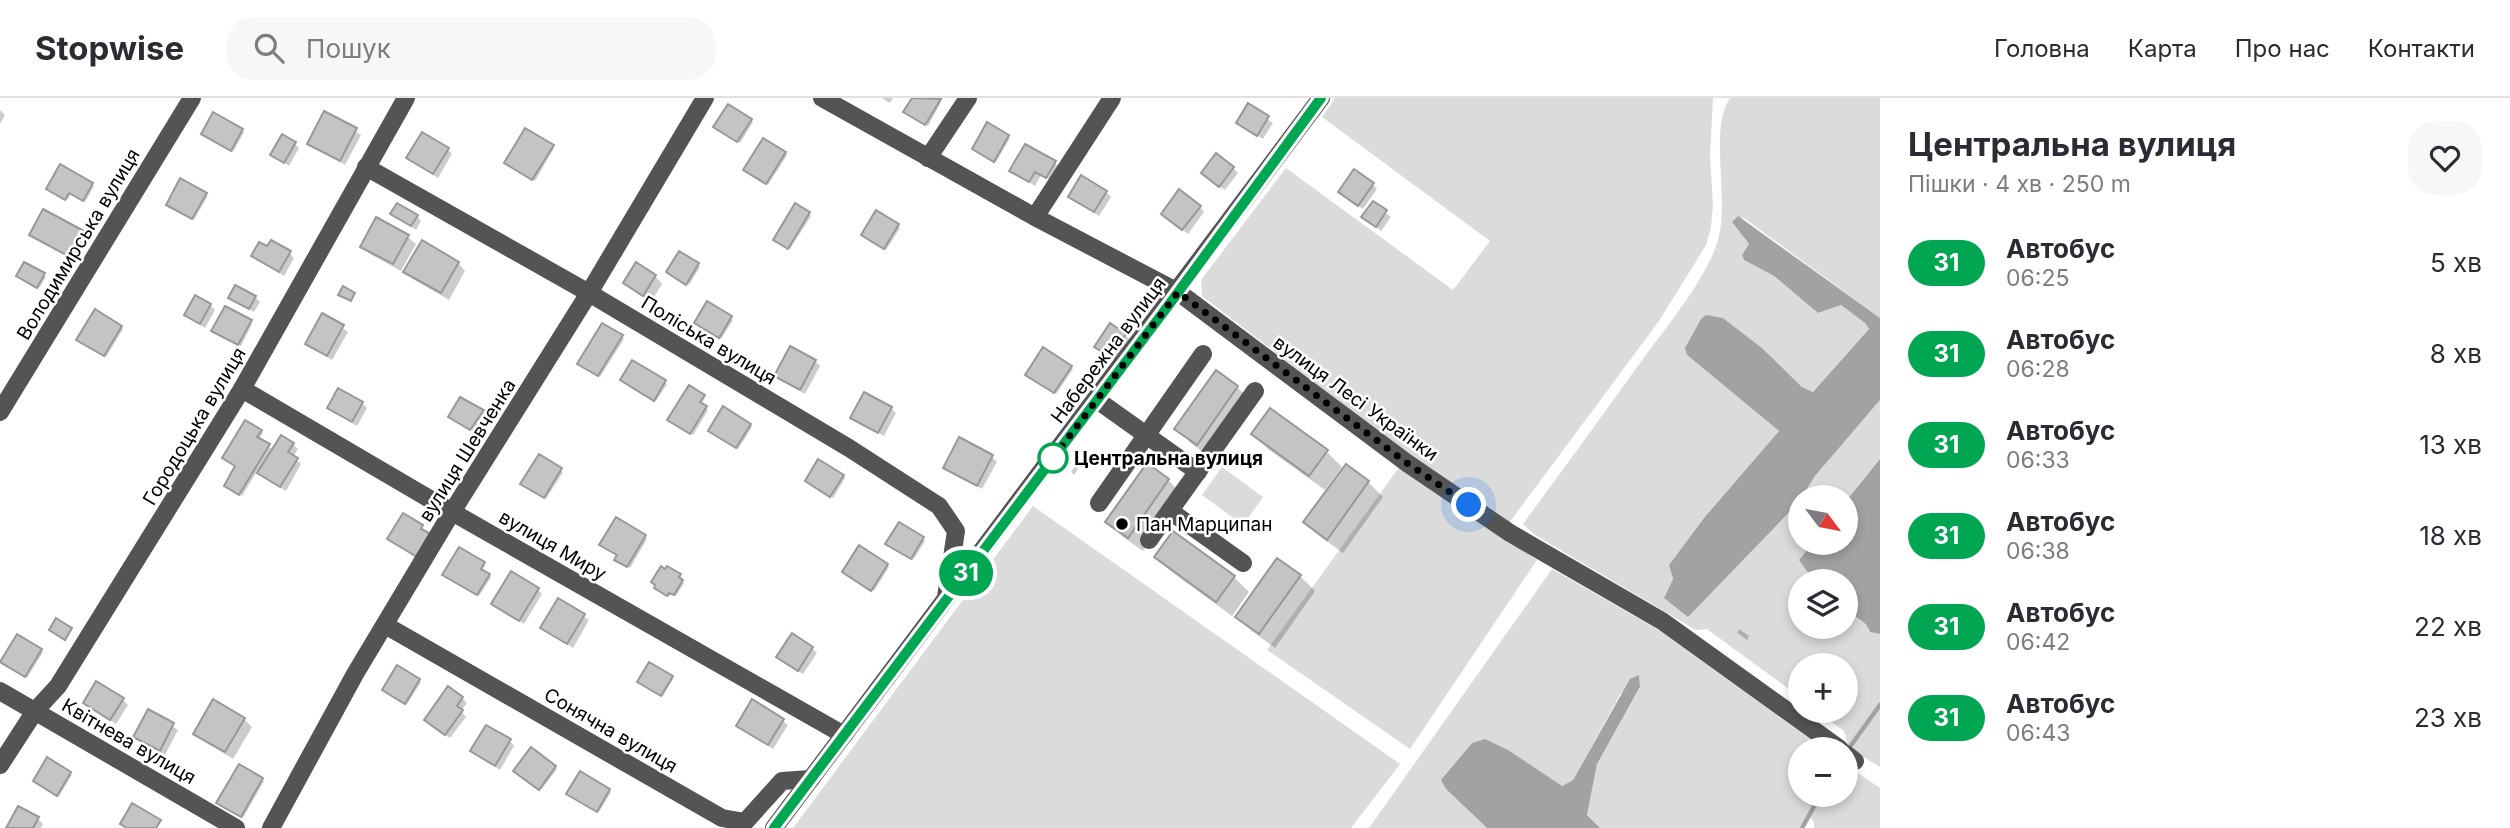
<!DOCTYPE html>
<html lang="uk">
<head>
<meta charset="utf-8">
<style>
  body { margin:0; font-family:Inter,sans-serif; background:#f7f7f7; color:#2b2b33; height:100vh; display:flex; flex-direction:column; font-size:26px; white-space:nowrap }
  * { box-sizing:border-box; margin:0 }
  p { font-size:23px; color:#7c7c81 }
  .icon { flex:none; width:38px; height:38px; fill:none; stroke:currentColor; stroke-width:2; stroke-linecap:round; stroke-linejoin:round }
  .map { position:relative; flex:1; overflow:hidden }
  .panel { display:flex; flex-direction:column; background:#fff; width:630px }
  .panel>* { flex:none }
  .badge { padding:0 14px; border-radius:23px; font-size:24px; line-height:46px }
  .needle { width:46px; rotate:122deg }
  .fabs { position:absolute; left:1788px; top:387px; display:grid; gap:14px }
  .fabs a { display:grid; place-items:center; width:70px; height:70px; border-radius:50%; background:#fff; box-shadow:0 4px 10px #0003; font-size:35px }
  .you { position:absolute; width:35px; height:35px; margin:-18px; border:5px solid #fff; border-radius:50%; background:#1a73e8; box-shadow:0 0 0 10px #1a73e833 }
  .map>.badge { position:absolute; translate:-50% -50%; box-shadow:0 0 0 4px #fff }
  .round { display:grid; place-items:center; flex:none; width:74px; height:74px; border-radius:28px; background:#f7f7f7 }
  .headline { display:flex; align-items:center; justify-content:space-between; height:119px; padding:0 28px }
  h1 { font-size:33px; font-weight:700; line-height:52px }
  ul { padding:0; list-style:none }
  li { display:flex; align-items:center; gap:21px; height:91px; padding:0 28px }
  li div { flex:1 }
  li b { display:block; font-size:26px }
  li em { font-style:normal }
  li .badge { min-width:77px; font-weight:700; text-align:center }
  header { display:flex; align-items:center; gap:42px; box-sizing:border-box; height:98px; padding:0 35px; background:#fff; border-bottom:2px solid #e1e1e2 }
  header strong { font-size:33px }
  nav { display:flex; gap:38px; margin-inline-start:auto; font-size:24px }
  .search { width:490px; height:63px; background:#f7f7f7; display:flex; align-items:center; gap:18px; box-sizing:border-box; padding:0 24px; border-radius:28px; color:#7c7c81; font-size:26px }
  main { display:flex; flex:1; min-height:0 }
  .map>svg:first-child { display:block }
  .green { fill:#dbdbdb }
  .water { fill:#a2a2a2 }
  .shadow { fill:#0003 }
  .lines { fill:none; stroke-linecap:round; stroke-linejoin:round }
  .stream { stroke:#a2a2a2; stroke-width:4.5 }
  .building { fill:#c4c4c4; stroke:#989898; stroke-width:2 }
  .minor { stroke:#545454; stroke-width:18 }
  .line-casing { stroke:#fff; stroke-width:16 }
  .line { stroke:#00a651; stroke-width:10 }
  .walk { stroke:#000; stroke-width:7; stroke-dasharray:0 12.6 }
  .stop-dot { fill:#fff; stroke:#00a651; stroke-width:3.5 }
  .poi-dot { fill:#000; stroke:#fff; stroke-width:2.5 }
  .labels { text-anchor:middle; stroke-width:5; stroke-linejoin:round; paint-order:stroke }
  .street-label { font-size:19px; fill:#000; stroke:#fff }
  .stop-label { font-size:19px; font-weight:bold; fill:#000; stroke:#fff; text-anchor:start }
  .poi-label { font-size:19px; fill:#000; stroke:#fff; text-anchor:start }
</style>
</head>
<body>
<header>
<strong>Stopwise</strong>
<div class="search"><svg class="icon" aria-label="search" viewBox="0 0 24 24"><circle cx="10" cy="10" r="6"/><path d="M15 15l6 6"/></svg>Пошук</div>
<nav><a>Головна</a><a>Карта</a><a>Про нас</a><a>Контакти</a></nav>
</header>
<main>
<div class="map">
<svg width="1880" height="730" viewBox="0 0 1880 730">
  <rect width="100%" height="100%" fill="#fff"/>
  <!-- green -->
  <g class="green">
    <polygon points="1335,0 1713,0 1710,58 1713,107 1711,129 1706,147 1659,223 1509,425 1412,359 1202,198 1201,182 1286,70 1453,192 1490,143 1322,19"/>
    <path d="M1730,0H1880V220L1744,120L1732,124L1749,146L1742,157L1744,162L1774,178L1818,215L1841,207L1865,225L1869,231L1813,294L1802,289L1762,250L1723,220L1687,257L1779,333L1704,420L1669,467L1673,481L1664,500L1798,405L1801,401V444L1813,445L1800,462L1814,483H1801V528H1846V515C1856,519 1867,523 1870,534L1880,536V669L1849,650L1844,633L1817,613L1846,612V567H1801V600L1707,531L1696,532L1535,437L1523,426C1564,370 1605,314 1645,258C1669,226 1700,188 1715,151C1733,109 1707,34 1730,0Z"/>
    <polygon points="1880,302 1880,361 1846,403 1846,399 1802,399 1815,378"/>
    <polygon points="1400,368 1537,462 1410,651 1267,552"/>
    <polygon points="1222,369 1263,399 1243,427 1202,397"/>
    <polygon points="1033,408 1400,666 1351,730 793,730"/>
    <polygon points="1552,471 1657,531 1824,651 1801,651 1801,696 1846,696 1846,667 1880,690 1880,730 1814,730 1814,725 1809,716 1799,730 1600,730 1587,717 1597,666 1640,590 1639,577 1621,595 1573,682 1562,688 1551,682 1442,682 1446,691 1487,730 1369,730"/>
  </g>
  <!-- water -->
  <g class="water">
    <polygon points="1738,118 1880,220 1880,302 1815,378 1798,405 1688,519 1664,500 1673,481 1669,467 1704,420 1779,333 1687,257 1685,250 1701,221 1706,217 1723,220 1762,250 1802,289 1813,294 1869,231 1865,225 1841,207 1818,215 1774,178 1744,162 1742,157 1749,146 1732,124"/>
    <path d="M1880,361V536L1870,534C1867,523 1856,519 1846,515V483H1814L1799,462L1813,445L1846,444V403Z"/>
    <polygon points="1639,577 1640,589 1597,666 1587,717 1600,730 1487,730 1446,691 1441,682 1472,645 1485,641 1508,652 1562,688 1573,682 1630,581"/>
  </g>
  <!-- shadow -->
  <g class="shadow">
    <polygon points="882,0 893,0 890,5"/>
    <polygon points="914,0 936,0 941,4 928,28 906,14"/>
    <polygon points="1249,8 1273,25 1263,41 1238,25"/>
    <polygon points="0,12 5,17 0,26"/>
    <polygon points="325,15 361,37 345,67 309,45"/>
    <polygon points="751,22 753,24 740,45 717,31"/>
    <polygon points="242,32 244,34 233,54 205,38"/>
    <polygon points="1008,38 1010,40 996,64 976,53"/>
    <polygon points="294,45 299,50 289,68 272,56"/>
    <polygon points="553,48 554,50 535,83 508,67"/>
    <polygon points="448,52 452,56 438,80 413,64"/>
    <polygon points="785,55 787,57 768,87 748,74"/>
    <polygon points="1054,64 1059,69 1051,83 1041,77 1035,88 1012,73"/>
    <polygon points="61,69 94,88 85,104 71,96 67,102 50,93"/>
    <polygon points="1233,70 1238,75 1225,92 1208,80"/>
    <polygon points="1372,86 1377,91 1363,111 1345,98"/>
    <polygon points="1106,94 1111,99 1099,118 1070,99"/>
    <polygon points="206,97 207,99 194,122 170,108"/>
    <polygon points="1373,105 1391,119 1381,133 1364,119"/>
    <polygon points="1200,109 1204,114 1188,136 1168,120"/>
    <polygon points="393,116 417,118 421,123 416,132"/>
    <polygon points="809,116 811,118 790,151 777,143"/>
    <polygon points="898,128 900,130 886,152 865,139"/>
    <polygon points="83,134 88,139 75,163 31,137"/>
    <polygon points="408,139 416,146 401,173 370,156 362,148"/>
    <polygon points="289,155 294,160 284,178 253,158"/>
    <polygon points="680,156 700,169 689,187 670,176"/>
    <polygon points="458,165 465,173 449,202 413,181 406,174"/>
    <polygon points="44,177 46,179 39,190 20,180"/>
    <polygon points="655,178 662,186 651,204 625,185"/>
    <polygon points="255,199 260,204 254,214 230,200"/>
    <polygon points="708,206 733,222 721,241 698,227"/>
    <polygon points="210,207 215,212 205,230 186,217"/>
    <polygon points="323,218 348,234 332,262 307,246"/>
    <polygon points="250,224 252,226 241,248 216,234"/>
    <polygon points="121,229 123,231 106,259 80,243"/>
    <polygon points="1125,237 1130,242 1116,263 1101,253"/>
    <polygon points="622,239 624,241 600,279 581,267"/>
    <polygon points="815,263 820,268 805,296 776,278"/>
    <polygon points="633,264 667,286 656,303 624,284"/>
    <polygon points="1071,269 1073,271 1056,296 1029,278"/>
    <polygon points="1217,275 1237,289 1252,304 1212,361 1192,346 1177,331"/>
    <polygon points="704,298 705,300 701,307 708,312 693,337 671,324"/>
    <polygon points="461,301 485,316 473,332 453,321"/>
    <polygon points="362,305 367,310 357,328 329,310"/>
    <polygon points="891,310 896,315 884,338 852,320"/>
    <polygon points="750,327 752,329 738,351 712,335"/>
    <polygon points="261,333 263,335 259,342 273,352 293,346 298,351 293,359 301,366 286,393 264,380 257,373 242,398 226,388"/>
    <polygon points="1253,336 1327,354 1342,369 1325,392 1268,351"/>
    <polygon points="539,358 563,374 546,401 524,387"/>
    <polygon points="992,359 997,364 982,391 945,370"/>
    <polygon points="1075,368 1078,371 1074,377 1071,374"/>
    <polygon points="1346,369 1368,384 1383,399 1343,455 1321,439 1306,424"/>
    <polygon points="843,378 845,380 833,400 809,385"/>
    <polygon points="1168,382 1183,397 1143,453 1123,439 1108,424"/>
    <polygon points="403,417 427,433 422,463 389,441"/>
    <polygon points="616,422 647,441 630,470 618,463"/>
    <polygon points="899,426 925,443 913,462 890,448"/>
    <polygon points="1157,459 1234,479 1249,494 1232,518 1172,474"/>
    <polygon points="484,465 485,467 482,473 491,479 479,498 446,478"/>
    <polygon points="887,467 889,469 874,493 846,476"/>
    <polygon points="680,477 681,479 680,482 684,485 676,498 671,495 669,499 658,492"/>
    <polygon points="1300,478 1315,493 1275,550 1252,533 1237,518"/>
    <polygon points="537,491 542,496 524,526 493,506"/>
    <polygon points="558,502 589,522 573,550 542,529"/>
    <polygon points="1739,531 1749,538 1747,542 1737,535"/>
    <polygon points="812,550 817,555 803,576 783,563"/>
    <polygon points="41,553 43,554 27,580 4,566"/>
    <polygon points="671,579 673,581 663,598 641,585"/>
    <polygon points="419,582 421,584 407,606 386,594"/>
    <polygon points="462,600 467,605 461,613 466,619 450,640 431,627"/>
    <polygon points="123,602 128,607 116,626 85,605"/>
    <polygon points="149,613 178,632 165,657 135,638"/>
    <polygon points="244,621 252,629 233,661 203,643 195,635"/>
    <polygon points="783,623 788,627 773,651 738,627"/>
    <polygon points="510,643 514,648 500,672 472,653"/>
    <polygon points="555,669 557,671 541,692 517,675"/>
    <polygon points="70,675 72,677 59,698 37,685"/>
    <polygon points="262,681 264,683 243,720 220,707"/>
    <polygon points="609,692 611,694 599,714 570,697"/>
    <polygon points="19,710 38,721 43,726 41,730 8,730"/>
  </g>
  <g class="lines">
    <!-- stream -->
    <g class="stream">
      <polyline points="1849,650 1880,607"/>
      <polyline points="1802,730 1821,696"/>
    </g>
  </g>
  <!-- building -->
  <g class="building">
    <polygon points="912,0 941,1 925,27 903,14"/>
    <polygon points="1248,5 1269,18 1257,38 1236,25"/>
    <polygon points="728,6 752,21 737,44 713,29"/>
    <polygon points="324,13 357,30 340,63 307,46"/>
    <polygon points="213,14 243,31 231,53 201,36"/>
    <polygon points="987,24 1009,37 994,64 972,51"/>
    <polygon points="525,30 554,47 532,82 504,65"/>
    <polygon points="422,34 449,50 433,76 406,60"/>
    <polygon points="282,36 296,44 284,65 270,57"/>
    <polygon points="763,40 786,54 766,86 743,72"/>
    <polygon points="1025,46 1056,63 1046,80 1035,74 1029,84 1009,73"/>
    <polygon points="1216,55 1234,69 1219,89 1201,75"/>
    <polygon points="60,66 93,85 83,103 69,95 65,102 46,91"/>
    <polygon points="1354,71 1374,85 1358,108 1338,94"/>
    <polygon points="1081,77 1107,93 1094,114 1068,99"/>
    <polygon points="180,80 207,95 192,121 166,107"/>
    <polygon points="1179,91 1201,108 1182,132 1161,116"/>
    <polygon points="1373,103 1387,112 1376,129 1361,119"/>
    <polygon points="397,105 418,117 411,128 390,116"/>
    <polygon points="795,105 810,114 788,151 773,142"/>
    <polygon points="43,111 84,133 70,159 29,137"/>
    <polygon points="876,112 899,126 884,151 861,137"/>
    <polygon points="376,119 409,137 393,166 360,149"/>
    <polygon points="271,142 291,153 279,174 251,158 259,144 267,148"/>
    <polygon points="422,142 459,164 441,195 403,174"/>
    <polygon points="679,153 699,165 686,187 666,174"/>
    <polygon points="24,164 45,175 37,190 16,178"/>
    <polygon points="636,164 656,177 643,198 623,185"/>
    <polygon points="235,187 256,198 249,211 228,200"/>
    <polygon points="343,188 355,195 351,203 338,197"/>
    <polygon points="195,197 211,206 200,226 184,217"/>
    <polygon points="707,203 732,218 719,240 694,225"/>
    <polygon points="225,208 252,222 238,247 211,233"/>
    <polygon points="95,211 122,228 104,258 76,242"/>
    <polygon points="322,215 344,227 327,258 305,246"/>
    <polygon points="602,225 623,237 598,278 577,266"/>
    <polygon points="1110,225 1126,236 1110,259 1094,249"/>
    <polygon points="790,248 816,262 800,292 774,278"/>
    <polygon points="1043,249 1072,268 1054,295 1025,277"/>
    <polygon points="632,262 666,282 654,303 620,282"/>
    <polygon points="1216,272 1238,288 1197,347 1174,331"/>
    <polygon points="689,287 705,297 700,304 707,308 690,336 667,322"/>
    <polygon points="338,290 363,304 352,324 327,310"/>
    <polygon points="864,294 892,309 878,335 850,320"/>
    <polygon points="460,299 484,312 470,332 448,319"/>
    <polygon points="723,308 751,326 736,350 708,333"/>
    <polygon points="1270,310 1328,352 1309,378 1251,336"/>
    <polygon points="245,322 262,332 257,339 270,346 239,397 224,388 235,368 222,360"/>
    <polygon points="281,337 294,345 288,354 298,360 280,389 257,375"/>
    <polygon points="959,339 993,357 977,388 943,370"/>
    <polygon points="539,356 562,370 544,400 520,386"/>
    <polygon points="818,361 844,377 830,399 805,383"/>
    <polygon points="1147,365 1169,381 1128,440 1105,424"/>
    <polygon points="1346,366 1369,383 1327,442 1303,424"/>
    <polygon points="403,415 423,427 421,431 431,436 417,459 387,441"/>
    <polygon points="616,419 646,437 627,469 614,462 617,457 599,447"/>
    <polygon points="899,424 924,439 911,461 885,446"/>
    <polygon points="1173,433 1235,478 1216,504 1154,459"/>
    <polygon points="859,447 888,466 871,493 842,474"/>
    <polygon points="459,449 485,464 481,471 490,476 477,497 442,477"/>
    <polygon points="1277,460 1301,477 1259,536 1235,519"/>
    <polygon points="661,468 665,471 667,468 681,476 679,479 683,482 674,497 669,495 667,498 654,490 655,487 651,484"/>
    <polygon points="511,473 539,490 519,523 491,506"/>
    <polygon points="558,500 585,516 567,546 540,530"/>
    <polygon points="56,520 72,530 65,542 49,532"/>
    <polygon points="792,535 813,549 798,573 776,559"/>
    <polygon points="17,536 42,551 25,579 0,564"/>
    <polygon points="649,564 673,578 661,598 637,584"/>
    <polygon points="397,567 420,581 405,606 382,592"/>
    <polygon points="96,583 124,600 110,622 83,605"/>
    <polygon points="448,588 463,599 457,608 463,612 445,637 424,622"/>
    <polygon points="213,601 245,620 225,654 193,636"/>
    <polygon points="752,601 784,621 768,647 736,628"/>
    <polygon points="148,611 174,625 160,653 133,639"/>
    <polygon points="486,627 511,641 495,668 470,653"/>
    <polygon points="531,649 556,668 539,692 513,673"/>
    <polygon points="47,659 71,674 57,698 33,683"/>
    <polygon points="239,666 263,680 241,719 216,705"/>
    <polygon points="580,673 610,691 597,714 566,696"/>
    <polygon points="132,705 161,722 156,730 127,730 120,726"/>
    <polygon points="18,708 39,719 33,730 6,730"/>
  </g>
  <g class="lines">
    <!-- minor -->
    <g class="minor">
      <polyline points="822,0 1035,119 1178,194 1407,365 1510,435 1662,523 1840,651"/>
      <polyline points="928,60 968,0"/>
      <polyline points="366,69 589,195 849,350 939,408 956,433 946,499"/>
      <polyline points="1035,119 1112,0"/>
      <polyline points="242,291 452,414 844,637"/>
      <polyline points="1097,302 1198,374"/>
      <polyline points="0,314 192,0"/>
      <polyline points="1099,405 1203,256"/>
      <polyline points="1170,413 1243,465"/>
      <polyline points="1149,442 1255,293"/>
      <polyline points="385,527 722,720 745,724 782,683 811,681"/>
      <polyline points="0,593 236,730"/>
      <polyline points="1846,656 1855,663"/>
      <polyline points="0,667 35,613 58,588 242,291 406,0"/>
      <polyline points="271,730 355,576 452,414 589,195 705,0"/>
      <polyline points="774,730 1321,0"/>
    </g>
  </g>
  <g class="lines">
    <defs>
      <polyline id="line" points="774,730 1168,208 1321,0"/>
    </defs>
    <!-- line casing -->
    <use href="#line" class="line-casing"/>
    <!-- line -->
    <use href="#line" class="line"/>
    <!-- walk -->
    <polyline class="walk" points="1053,360 1050,364 1178,194 1407,365 1469,407"/>
  </g>
  <!-- markers -->
  <circle class="stop-dot" cx="1053" cy="360" r="14"/>
  <circle class="poi-dot" cx="1122" cy="426" r="7"/>
  <g class="labels">
    <!-- street labels -->
    <g class="street-label">
      <text transform="translate(78 146) rotate(-59)" y="7">Володимирська вулиця</text>
      <text transform="translate(709 242) rotate(31)" y="7">Поліська вулиця</text>
      <text transform="translate(1108 252) rotate(-53)" y="7">Набережна вулиця</text>
      <text transform="translate(1356 300) rotate(36)" y="7">вулиця Лесі Українки</text>
      <text transform="translate(194 328) rotate(-59)" y="7">Городоцька вулиця</text>
      <text transform="translate(467 352) rotate(-58)" y="7">вулиця Шевченка</text>
      <text transform="translate(553 447) rotate(30)" y="7">вулиця Миру</text>
      <text transform="translate(611 632) rotate(30)" y="7">Сонячна вулиця</text>
      <text transform="translate(129 643) rotate(30)" y="7">Квітнева вулиця</text>
    </g>
    <!-- stop labels -->
    <g class="stop-label">
      <text x="1074" y="367">Центральна вулиця</text>
    </g>
    <!-- poi labels -->
    <g class="poi-label">
      <text x="1136" y="433">Пан Марципан</text>
    </g>
  </g>
</svg>
<div class="fabs">
<a><svg class="needle" viewBox="-14 -14 28 28"><path d="M0-13l5 13h-10z" fill="#e53935"/><path d="M0 13l5-13h-10z" fill="#7c7c81"/></svg></a>
<a><svg class="icon" aria-label="layers" viewBox="0 0 24 24"><path d="M12 4l9 5-9 5-9-5zM3 14l9 5 9-5"/></svg></a>
<a>+</a>
<a>−</a>
</div>
<div class="you" style="left:1469px;top:407px"></div>
<b class="badge" style="left:966px;top:475px;background:#00a651;color:#fff">31</b>
</div>
<section class="panel">
<div class="headline"><div><h1>Центральна вулиця</h1><p>Пішки · 4 хв · 250 m</p></div><a class="round"><svg class="icon" aria-label="heart" viewBox="0 0 24 24"><path d="M12 20l-8-8c-3-5 5-10 8-4 3-6 11-1 8 4z"/></svg></a></div>
<ul>
<li><span class="badge" style="background:#00a651;color:#fff">31</span><div><b>Автобус</b><p>06:25</p></div><em>5 хв</em></li>
<li><span class="badge" style="background:#00a651;color:#fff">31</span><div><b>Автобус</b><p>06:28</p></div><em>8 хв</em></li>
<li><span class="badge" style="background:#00a651;color:#fff">31</span><div><b>Автобус</b><p>06:33</p></div><em>13 хв</em></li>
<li><span class="badge" style="background:#00a651;color:#fff">31</span><div><b>Автобус</b><p>06:38</p></div><em>18 хв</em></li>
<li><span class="badge" style="background:#00a651;color:#fff">31</span><div><b>Автобус</b><p>06:42</p></div><em>22 хв</em></li>
<li><span class="badge" style="background:#00a651;color:#fff">31</span><div><b>Автобус</b><p>06:43</p></div><em>23 хв</em></li>
</ul>
</section>
</main>
</body>
</html>
